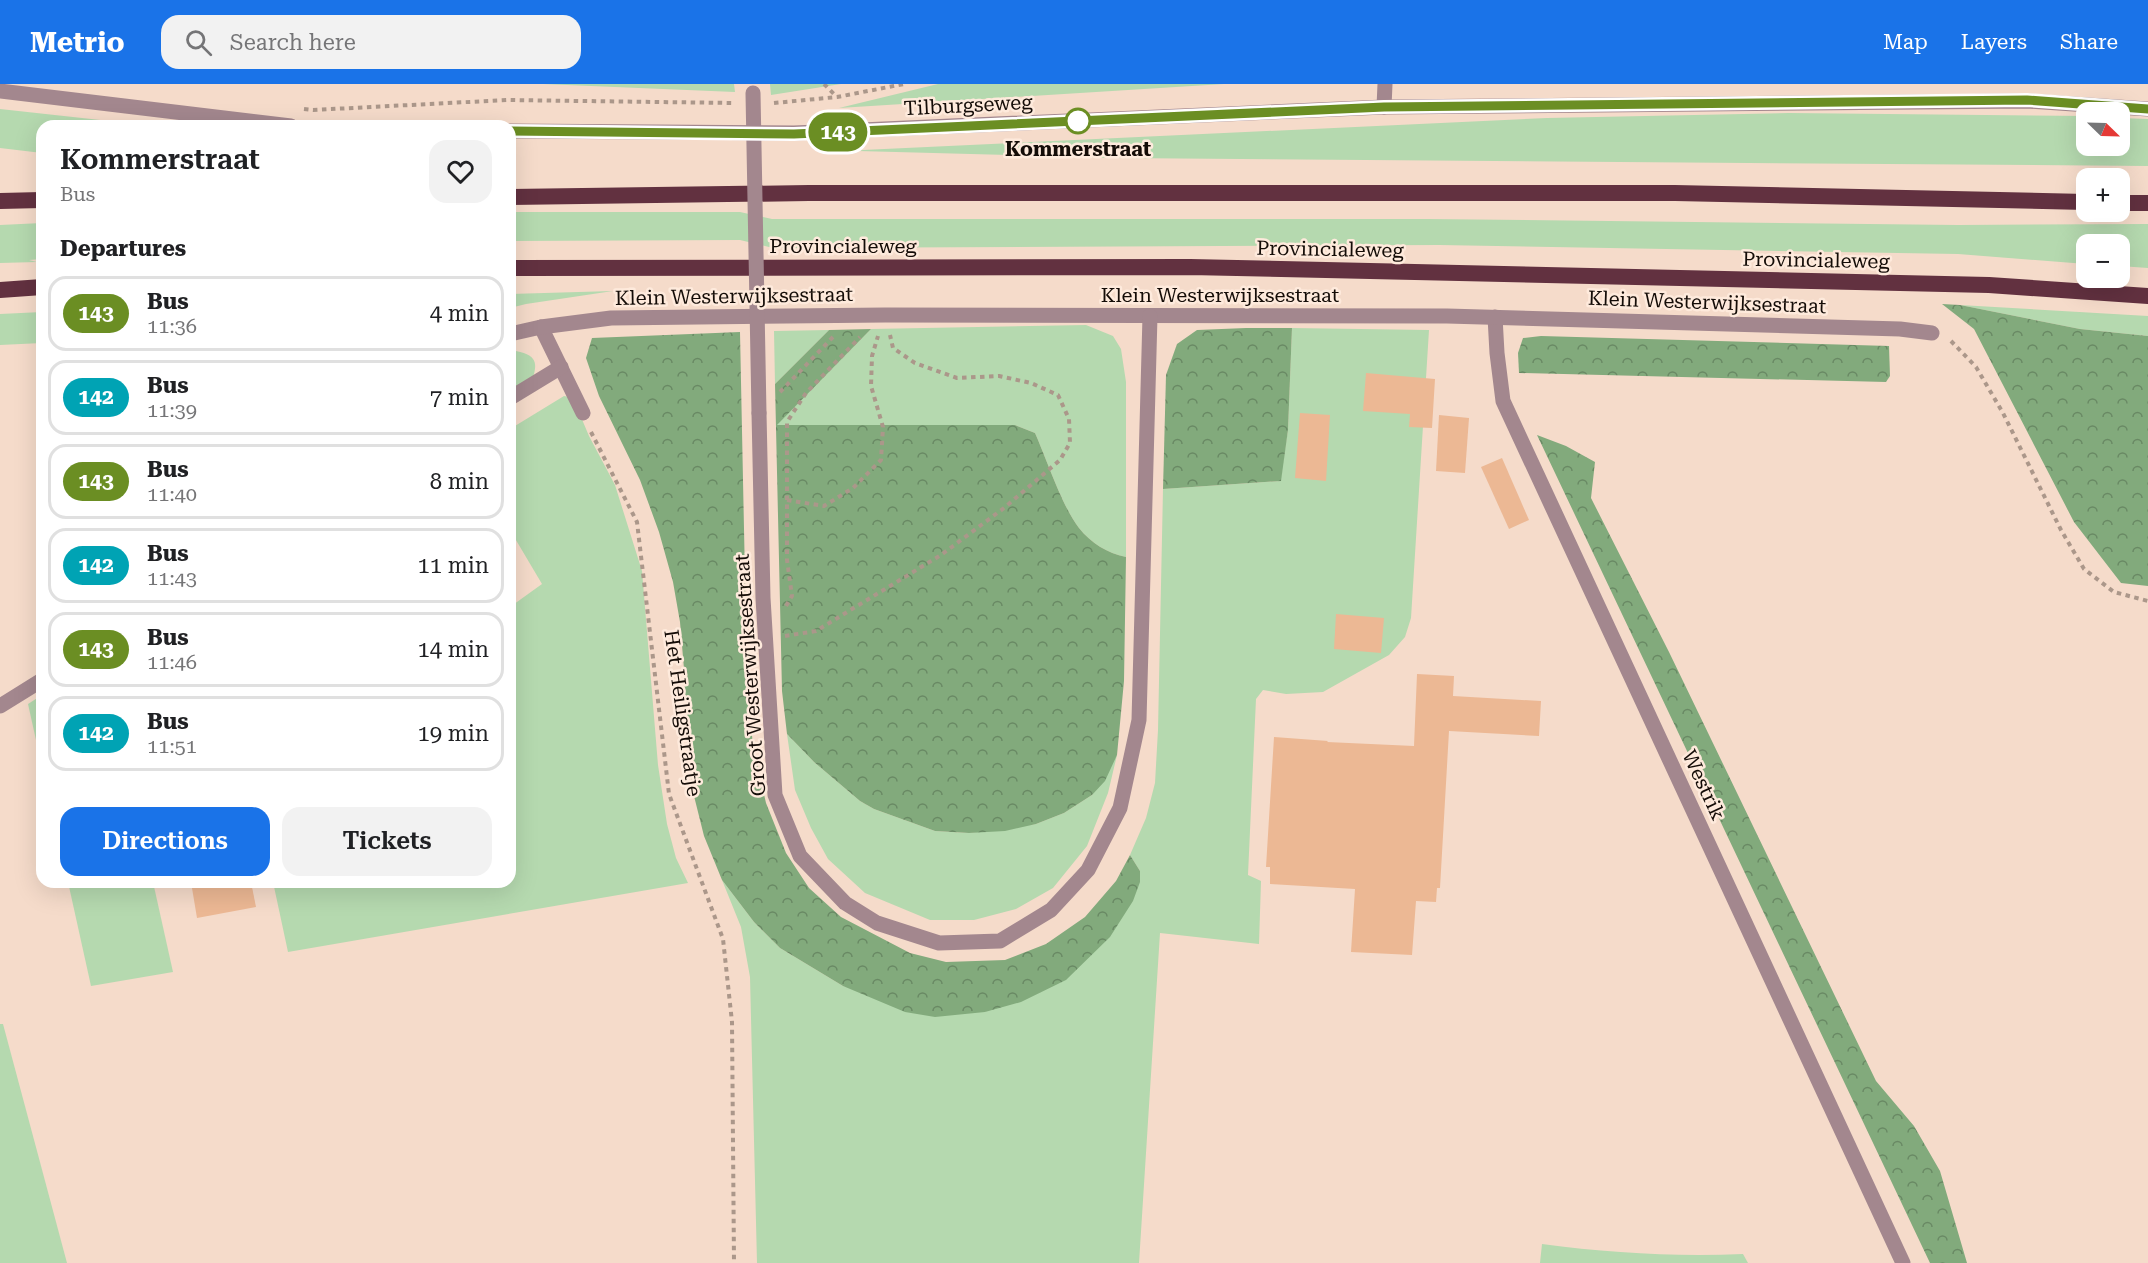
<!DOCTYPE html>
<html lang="en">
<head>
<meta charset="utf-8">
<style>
  body { margin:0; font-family:"Roboto Serif",serif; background:#f2f2f2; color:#202124; height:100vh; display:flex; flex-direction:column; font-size:22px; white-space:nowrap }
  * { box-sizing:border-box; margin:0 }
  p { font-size:20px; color:#757577 }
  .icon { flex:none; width:33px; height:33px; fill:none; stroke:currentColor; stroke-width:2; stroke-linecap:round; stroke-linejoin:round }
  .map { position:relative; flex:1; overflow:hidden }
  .side { position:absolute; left:36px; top:36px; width:480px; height:768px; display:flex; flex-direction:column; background:#fff; border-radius:18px; box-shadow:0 6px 24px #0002 }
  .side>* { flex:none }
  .badge { padding:0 12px; border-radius:20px; font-size:21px; line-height:39px }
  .needle { width:39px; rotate:113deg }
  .buttons { position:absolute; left:2076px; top:18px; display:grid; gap:12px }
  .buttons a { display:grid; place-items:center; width:54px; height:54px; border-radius:12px; background:#fff; box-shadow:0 6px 24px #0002; font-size:30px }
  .map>.badge { position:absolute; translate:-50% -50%; box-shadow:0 0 0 3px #fff }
  h2 { padding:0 24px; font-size:22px; line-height:54px }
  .round { display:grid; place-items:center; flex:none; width:63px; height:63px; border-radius:18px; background:#f2f2f2 }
  .overview { display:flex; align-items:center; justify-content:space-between; height:102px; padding:0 24px }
  h1 { font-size:28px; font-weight:600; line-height:45px }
  .cta { display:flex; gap:12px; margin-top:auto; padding:12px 24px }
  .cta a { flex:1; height:69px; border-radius:18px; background:#1a73e8; color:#fff; font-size:24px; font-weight:600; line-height:69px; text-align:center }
  .cta a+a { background:#f2f2f2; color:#202124 }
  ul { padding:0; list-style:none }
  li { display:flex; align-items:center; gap:18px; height:75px; margin:0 12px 9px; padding:0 12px; border:3px solid #e0e0e0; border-radius:18px }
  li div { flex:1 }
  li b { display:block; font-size:22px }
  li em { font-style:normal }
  li .badge { min-width:66px; font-weight:700; text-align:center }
  header { display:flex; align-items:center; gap:36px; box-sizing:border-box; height:84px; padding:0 30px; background:#1a73e8; color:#fff }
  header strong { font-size:28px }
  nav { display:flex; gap:33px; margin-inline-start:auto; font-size:21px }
  .search { width:420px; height:54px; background:#f2f2f2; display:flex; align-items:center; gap:15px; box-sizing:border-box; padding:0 21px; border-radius:18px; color:#757577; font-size:22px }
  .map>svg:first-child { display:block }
  .grass { fill:#b5d9af }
  .forest { fill:url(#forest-crowns) }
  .building { fill:#ecb894 }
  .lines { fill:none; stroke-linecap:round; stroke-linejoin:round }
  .path { stroke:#ab978a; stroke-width:4; stroke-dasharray:4.5 4.5; stroke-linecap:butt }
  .minor { stroke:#a3878e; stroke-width:15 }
  .tertiary { stroke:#a3878e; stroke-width:15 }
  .trunk { stroke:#623140; stroke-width:16 }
  .minor-bridge { stroke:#a3878e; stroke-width:15 }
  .line-casing { stroke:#fff; stroke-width:14 }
  .line { stroke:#6b8e23; stroke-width:9 }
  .stop-dot { fill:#fff; stroke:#6b8e23; stroke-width:3 }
  .labels { text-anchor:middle; stroke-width:5; stroke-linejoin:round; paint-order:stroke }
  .street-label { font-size:20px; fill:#140c07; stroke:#feeadc }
  .stop-label { font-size:20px; font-weight:bold; fill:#140c07; stroke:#feeadc }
</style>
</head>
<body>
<header>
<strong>Metrio</strong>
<div class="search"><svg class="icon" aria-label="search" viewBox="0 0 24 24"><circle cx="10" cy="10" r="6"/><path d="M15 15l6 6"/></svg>Search here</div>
<nav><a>Map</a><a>Layers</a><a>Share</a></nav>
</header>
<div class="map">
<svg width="2148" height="1179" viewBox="0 0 2148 1179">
  <defs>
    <pattern id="forest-crowns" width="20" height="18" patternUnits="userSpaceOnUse" patternTransform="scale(1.5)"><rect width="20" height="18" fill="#82aa7c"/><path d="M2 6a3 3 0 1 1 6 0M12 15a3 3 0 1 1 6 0" fill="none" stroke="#698964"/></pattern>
  </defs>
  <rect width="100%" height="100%" fill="#f5dbca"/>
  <!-- grass -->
  <g class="grass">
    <polygon points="543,0 734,0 735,8"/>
    <polygon points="770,0 841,0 771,11"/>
    <polygon points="938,0 1224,0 839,24"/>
    <polygon points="0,25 155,42 42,42 42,69 0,64"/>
    <polygon points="1789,29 2086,32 2086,62 2120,62 2120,34 2148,35 2148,82 1117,74 858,67 863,66 1547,34"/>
    <polygon points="510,128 740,128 772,135 1427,135 1958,141 2148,140 2148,184 2120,182 2120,160 2086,160 2086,180 1958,170 1439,161 773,164 740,156 510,157"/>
    <polygon points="42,139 42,175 29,176 37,178 0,179 0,141"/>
    <polygon points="613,207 526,220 510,224 510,210"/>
    <polygon points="1960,221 2148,232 2148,252 2080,245"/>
    <polygon points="42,228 42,259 0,261 0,230"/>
    <path d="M1086,241L1113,252L1121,265L1126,298V473C1107,469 1091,459 1079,444C1063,424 1046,374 1035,349L1015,341H776L871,245Z"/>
    <polygon points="1292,244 1429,246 1411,534 1405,553 1389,571 1323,608 1286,610 1263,606 1256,615 1248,791 1261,797 1259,860 1160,849 1139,1179 757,1179 750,893 741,843 722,796 754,838 780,864 843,902 985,928 1140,787 1130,771 1146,734 1155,699 1158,646 1163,405 1280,397 1288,346"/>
    <polygon points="829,246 775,300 774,247"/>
    <path d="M516,267C540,272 537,281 531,301L510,314V269Z"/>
    <polygon points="564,312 573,314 589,352 615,401 642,487 658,681 667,740 676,774 688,799 288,868 273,798 510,798 510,523 542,500 510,446 510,345"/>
    <polygon points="42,611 42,683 28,620"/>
    <polygon points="787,650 814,678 860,717 874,725 935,747 969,749 1036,740 1064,729 1092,711 1117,671 1108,709 1087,762 1053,804 1016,825 974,836 930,836 865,809 828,775 811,744 795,706"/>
    <polygon points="68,798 153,798 173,888 91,902"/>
    <polygon points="0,940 3,940 67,1179 0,1179"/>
    <path d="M1542,1160C1609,1169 1677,1173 1743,1170L1748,1179H1540Z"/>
  </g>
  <!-- forest -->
  <g class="forest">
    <polygon points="1942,220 1960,221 2080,245 2148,252 2148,502 2121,499 2074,438 1974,245"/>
    <polygon points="1246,244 1292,244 1288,346 1281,397 1163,405 1166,291 1177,260 1197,246"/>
    <path d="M871,245L777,341H1015L1035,349C1046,374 1063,424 1079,444C1091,459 1107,469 1126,473L1124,597L1117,671L1105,697L1092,711L1064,729L1036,740L1005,747L969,749L935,747L874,725L860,717L814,678L787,650L782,607L775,300L829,246Z"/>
    <polygon points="740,248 747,592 753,663 766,719 786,769 809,804 841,833 910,869 946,878 1005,876 1046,860 1085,833 1116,797 1130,771 1140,787 1140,798 1133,817 1110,853 1066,896 1021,918 985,928 935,933 905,928 843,902 780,864 754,838 722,796 704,752 694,712 687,661 684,585 680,538 673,498 659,448 640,396 599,312 586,274 592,254"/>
    <polygon points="1541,252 1889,262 1890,292 1886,298 1519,289 1518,269 1523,254"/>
    <polygon points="1537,351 1566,362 1595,378 1591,414 1669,568 1876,997 1914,1042 1940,1087 1967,1179 1930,1179"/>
  </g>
  <!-- building -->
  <g class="building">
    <polygon points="1366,289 1435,295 1432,344 1409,343 1410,330 1363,327"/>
    <polygon points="1300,329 1330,331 1326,397 1295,394"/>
    <polygon points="1439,331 1469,334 1465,389 1436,387"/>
    <polygon points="1502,374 1529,436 1509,445 1481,383"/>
    <polygon points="1336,530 1384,534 1381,569 1334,565"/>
    <polygon points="1417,590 1454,592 1453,612 1541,617 1539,652 1449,647 1440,804 1437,804 1436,818 1416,817 1412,871 1351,868 1355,805 1270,800 1270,783 1266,783 1274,653 1328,657 1327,658 1414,662"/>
    <polygon points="191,798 251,798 256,823 197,834"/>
  </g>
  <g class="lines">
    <!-- path -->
    <g class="path">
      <polyline points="824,0 836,12"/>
      <polyline points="774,19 837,13 904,0"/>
      <polyline points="304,25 313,26 507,16 734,19"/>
      <polyline points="1951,257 1976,283 2003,329 2061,446 2084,485 2114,508 2148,517"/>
      <polyline points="780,308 833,253"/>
      <polyline points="591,348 637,438 669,710 723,855 732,938 734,1179"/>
      <polyline points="787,416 824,422 853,404 881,376 883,343 871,302 872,272 878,252"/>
      <polyline points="786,522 792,512 787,476 787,338 806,309 860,253"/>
      <polyline points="785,552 816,547 941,471 1004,424 1060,376 1070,359 1069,335 1058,311 1031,299 999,292 957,294 915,279 893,264 890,251"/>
    </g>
    <!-- minor -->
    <g class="minor">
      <polyline points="1384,23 1385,0"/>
      <polyline points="1495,233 1497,269 1503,317 1903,1179"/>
      <polyline points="541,243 583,329"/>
      <polyline points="510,250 541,243 611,234 885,231 1447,232 1900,245 1932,249"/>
      <polyline points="510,314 561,283"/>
      <polyline points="759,329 763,514 775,711 800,772 845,819 877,839 939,859 1000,857 1051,826 1088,786 1120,724 1139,636 1150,232"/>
      <polyline points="0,622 42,596"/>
    </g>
    <!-- tertiary -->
    <g class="tertiary">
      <polyline points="0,7 291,42"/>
      <polyline points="510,47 794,49 1384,23 2027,17 2148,25"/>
    </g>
    <!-- trunk -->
    <g class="trunk">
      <polyline points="510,113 809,109 1675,109 2086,118"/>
      <polyline points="0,117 42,116"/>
      <polyline points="2120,119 2148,119"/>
      <polyline points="510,184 1190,183 1989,201 2148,212"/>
      <polyline points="0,206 42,203"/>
    </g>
    <!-- minor-bridge -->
    <polyline class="minor-bridge" points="753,9 759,329"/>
  </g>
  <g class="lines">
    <defs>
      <polyline id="line" points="510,47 794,50 1384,23 2027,16 2148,25"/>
    </defs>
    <!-- line casing -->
    <use href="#line" class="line-casing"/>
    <!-- line -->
    <use href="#line" class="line"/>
  </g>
  <!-- markers -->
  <circle class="stop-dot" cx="1078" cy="37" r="12"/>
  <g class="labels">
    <!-- street labels -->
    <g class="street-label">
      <text transform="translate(968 21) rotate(-3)" y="7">Tilburgseweg</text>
      <text x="843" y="169">Provincialeweg</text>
      <text transform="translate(1330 165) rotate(1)" y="7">Provincialeweg</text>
      <text transform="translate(1816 176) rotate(1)" y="7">Provincialeweg</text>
      <text x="1220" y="218">Klein Westerwijksestraat</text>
      <text transform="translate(734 212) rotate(-1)" y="7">Klein Westerwijksestraat</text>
      <text transform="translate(1707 218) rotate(2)" y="7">Klein Westerwijksestraat</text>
      <text transform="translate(750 591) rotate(-94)" y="7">Groot Westerwijksestraat</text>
      <text transform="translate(683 629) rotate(82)" y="7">Het Heiligstraatje</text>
      <text transform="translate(1704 701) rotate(65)" y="7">Westrik</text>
    </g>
    <!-- stop labels -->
    <g class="stop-label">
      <text x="1078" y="72">Kommerstraat</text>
    </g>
  </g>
</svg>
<div class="buttons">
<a><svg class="needle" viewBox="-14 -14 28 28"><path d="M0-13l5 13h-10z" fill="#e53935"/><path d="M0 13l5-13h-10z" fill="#757577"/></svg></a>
<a>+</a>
<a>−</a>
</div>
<b class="badge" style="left:838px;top:48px;background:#6b8e23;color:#fff">143</b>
<section class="side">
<div class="overview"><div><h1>Kommerstraat</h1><p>Bus</p></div><a class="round"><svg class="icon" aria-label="heart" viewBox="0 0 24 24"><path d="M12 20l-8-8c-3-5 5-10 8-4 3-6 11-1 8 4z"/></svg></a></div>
<h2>Departures</h2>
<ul>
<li><span class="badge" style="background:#6b8e23;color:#fff">143</span><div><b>Bus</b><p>11:36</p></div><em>4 min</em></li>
<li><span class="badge" style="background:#00a3b4;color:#fff">142</span><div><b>Bus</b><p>11:39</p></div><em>7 min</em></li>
<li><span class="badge" style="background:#6b8e23;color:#fff">143</span><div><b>Bus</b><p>11:40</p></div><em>8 min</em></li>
<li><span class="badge" style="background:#00a3b4;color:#fff">142</span><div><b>Bus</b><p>11:43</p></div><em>11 min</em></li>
<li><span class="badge" style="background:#6b8e23;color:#fff">143</span><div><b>Bus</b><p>11:46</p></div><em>14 min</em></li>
<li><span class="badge" style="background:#00a3b4;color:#fff">142</span><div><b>Bus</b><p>11:51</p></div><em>19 min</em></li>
</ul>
<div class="cta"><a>Directions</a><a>Tickets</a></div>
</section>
</div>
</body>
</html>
